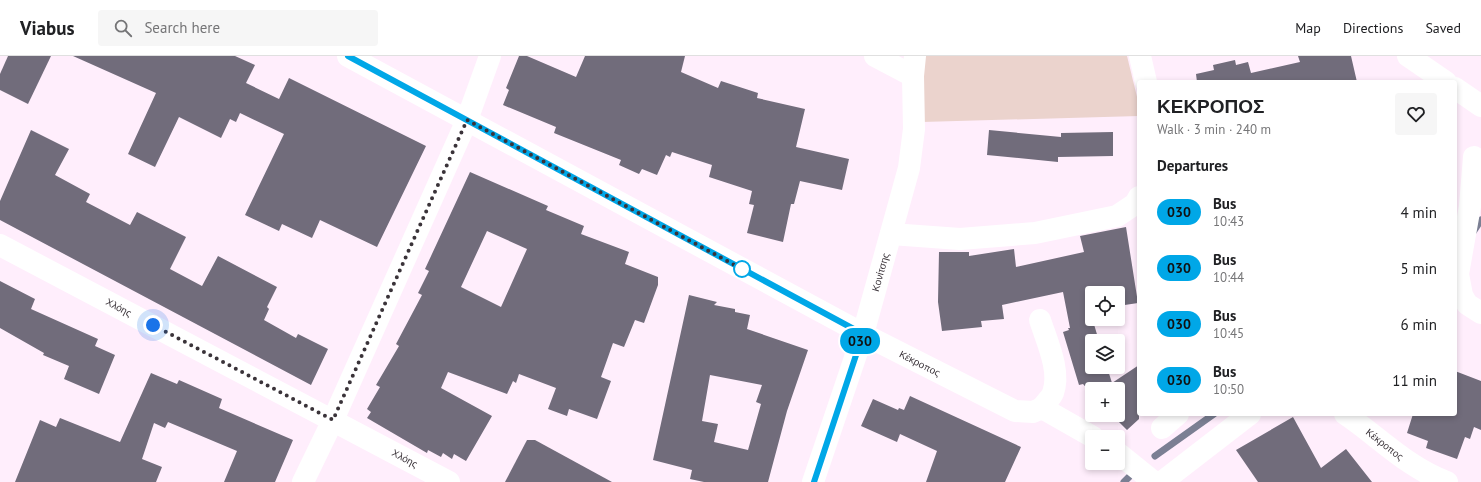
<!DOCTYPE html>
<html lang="en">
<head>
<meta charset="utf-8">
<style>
  body { margin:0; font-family:"PT Sans",sans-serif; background:#f6f6f6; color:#202124; height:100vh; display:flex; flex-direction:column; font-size:15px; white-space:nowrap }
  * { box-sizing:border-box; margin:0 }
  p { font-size:13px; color:#757577 }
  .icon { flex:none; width:22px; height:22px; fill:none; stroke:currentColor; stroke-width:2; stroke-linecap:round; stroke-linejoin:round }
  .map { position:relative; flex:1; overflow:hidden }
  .side { position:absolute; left:1137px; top:24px; width:320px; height:336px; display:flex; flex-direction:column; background:#fff; border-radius:4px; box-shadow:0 2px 6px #0003 }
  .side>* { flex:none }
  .badge { padding:0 8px; border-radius:13px; font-size:14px; line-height:26px }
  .buttons { position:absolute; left:1085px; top:230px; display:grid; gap:8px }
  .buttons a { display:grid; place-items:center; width:40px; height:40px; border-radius:4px; background:#fff; box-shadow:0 2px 6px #0003; font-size:20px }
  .you { position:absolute; width:20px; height:20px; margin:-10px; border:3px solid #fff; border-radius:50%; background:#1a73e8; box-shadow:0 0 0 6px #1a73e833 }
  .map>.badge { position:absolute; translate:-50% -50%; box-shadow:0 0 0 2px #fff }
  h2 { padding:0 20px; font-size:15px; line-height:36px }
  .round { display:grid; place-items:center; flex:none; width:42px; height:42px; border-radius:4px; background:#f6f6f6 }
  .summary { display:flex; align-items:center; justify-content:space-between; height:68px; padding:0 20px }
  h1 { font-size:19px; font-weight:600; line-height:30px }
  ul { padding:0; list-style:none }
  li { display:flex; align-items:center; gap:12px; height:56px; padding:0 20px }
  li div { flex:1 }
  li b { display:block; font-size:15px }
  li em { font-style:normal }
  li .badge { min-width:44px; font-weight:700; text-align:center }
  header { display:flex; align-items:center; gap:24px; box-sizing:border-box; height:56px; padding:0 20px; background:#fff; border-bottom:1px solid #e0e0e0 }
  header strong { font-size:19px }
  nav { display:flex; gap:22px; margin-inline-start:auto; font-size:14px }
  .search { width:280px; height:36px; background:#f6f6f6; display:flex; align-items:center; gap:10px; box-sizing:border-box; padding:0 14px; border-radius:4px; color:#757577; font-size:15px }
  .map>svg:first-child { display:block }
  .green { fill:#ebd3cd }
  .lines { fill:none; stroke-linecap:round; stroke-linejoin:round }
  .stream { stroke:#7b7f93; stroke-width:7 }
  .building { fill:#716c7b; fill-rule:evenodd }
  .minor { stroke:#fff; stroke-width:22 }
  .line-casing { stroke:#fff; stroke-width:9 }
  .line { stroke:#00a7e7; stroke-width:6 }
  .walk { stroke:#3a3339; stroke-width:4; stroke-dasharray:0 7.2 }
  .stop-dot { fill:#fff; stroke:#00a7e7; stroke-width:2 }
  .labels { text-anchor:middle; stroke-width:4; stroke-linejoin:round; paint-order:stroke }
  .street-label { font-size:10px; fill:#3a3339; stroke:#fff }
</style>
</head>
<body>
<header>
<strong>Viabus</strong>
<div class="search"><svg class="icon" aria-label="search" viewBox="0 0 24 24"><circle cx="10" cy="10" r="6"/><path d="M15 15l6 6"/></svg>Search here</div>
<nav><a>Map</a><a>Directions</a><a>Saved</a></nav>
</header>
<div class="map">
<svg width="1481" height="426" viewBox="0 0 1481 426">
  <rect width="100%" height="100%" fill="#ffeefc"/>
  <!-- green -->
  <polygon class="green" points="922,0 1127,0 1139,49 1139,60 922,66"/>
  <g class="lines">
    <!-- stream -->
    <g class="stream">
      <polyline points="1473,176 1481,164"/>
      <polyline points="1155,400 1214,358"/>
      <polyline points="1124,426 1129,421"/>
    </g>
  </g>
  <!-- building -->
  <g class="building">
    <polygon points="8,0 51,0 28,48 0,34 0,18"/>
    <polygon points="73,0 235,0 255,9 246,27 279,43 289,22 426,90 377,191 320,164 312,182 282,168 279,175 245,159 284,78 240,57 236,66 230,63 221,82 179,61 155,111 128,98 156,37"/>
    <polygon points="519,0 527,0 576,21 585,0 685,0 681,16 718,32 721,25 758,37 757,42 805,53 796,91 849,103 842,134 800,125 794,148 791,148 783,186 747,177 754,149 749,148 752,135 709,121 712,109 672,96 670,101 666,99 657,119 642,113 639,118 619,109 621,104 554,77 556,71 503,49 509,34 506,32"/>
    <polygon points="1298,0 1351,0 1357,26 1197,26 1196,18 1214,14 1213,9 1235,4 1236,9 1248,6 1251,17 1300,6"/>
    <polygon points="31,74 69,93 55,119 90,138 86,146 130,169 137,156 186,181 170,213 202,230 218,200 277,231 267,251 269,253 264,264 296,282 298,278 328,293 311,329 0,164 0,145"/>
    <polygon points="989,74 1061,81 1061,77 1113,76 1113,100 1058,101 1058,106 987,99"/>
    <path d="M470,116L548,150L546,154L584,170L581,178L629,196L625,208L658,221V229L644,267L635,264L624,291L613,287L601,321L611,325L597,363L569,353L567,360L548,353L556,332L519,318L516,327L513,325L507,338L448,316L441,332L492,360L466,405L454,398L452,403L443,397L441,401L428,394L427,397L367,362L371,356L367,353L380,331L376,329L399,290L396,288L422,239L418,237L429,215L425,213ZM487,175L527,193L501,251L461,231Z"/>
    <polygon points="1126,171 1138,247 1118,250 1118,237 1092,237 1092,254 1090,255 1099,285 1092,285 1092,311 1107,311 1112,327 1139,309 1139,363 1127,374 1112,359 1118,359 1118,333 1092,333 1092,338 1083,328 1079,329 1063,276 1069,274 1068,272 1070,272 1063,236 1002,249 1004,263 981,265 982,271 942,275 938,246 939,196 969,196 969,200 1014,193 1016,211 1084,196 1080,180"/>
    <polygon points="0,225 35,243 31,253 98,283 95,290 115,299 99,338 64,323 69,310 43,299 44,297 0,272"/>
    <path d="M689,239L717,246L714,249L735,253V256L750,259L747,273L808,294L787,355L768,426H704L690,423L692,414L653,404ZM710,319L762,329L756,346L761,348L748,394L714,386L718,368L702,365Z"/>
    <polygon points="1455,315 1481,325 1481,374 1474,371 1470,383 1465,381 1457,403 1426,392 1428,385 1407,377 1413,358 1455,358"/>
    <polygon points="151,317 177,328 179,324 222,343 219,352 293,384 275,426 224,426 237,395 168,366 165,372 154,367 142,403 162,411 156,426 15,426 40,364 56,371 60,362 120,386"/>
    <polygon points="910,340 1021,391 1005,426 926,426 937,395 900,378 897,386 861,370 873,343 898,354 899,352 904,354"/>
    <polygon points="1293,361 1321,412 1346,393 1372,426 1258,426 1236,394"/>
    <polygon points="527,384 535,384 612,426 505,426"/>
  </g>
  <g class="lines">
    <!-- minor -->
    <g class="minor">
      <polyline points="348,0 863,278 1015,355 1033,356 1042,352 1093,381"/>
      <polyline points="875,0 913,20"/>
      <polyline points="1140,0 1146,26"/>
      <polyline points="1408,0 1446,26"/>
      <polyline points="1455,32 1481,50"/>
      <polyline points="1474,101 1470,150 1458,218 1462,239 1467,248 1481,257"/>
      <polyline points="891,178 960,183 1035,177 1117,160 1135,148 1139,141"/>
      <polyline points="0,189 449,426"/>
      <path d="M1040,264C1047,286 1061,315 1053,337C1051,342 1045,347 1042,352"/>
      <path d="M1345,358C1379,381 1408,412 1447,426"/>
      <polyline points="1162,372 1178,358"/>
      <polyline points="1118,397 1154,426"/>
      <polyline points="303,426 333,364 467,64 490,0"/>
      <polyline points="813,426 863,278 909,112 914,73 913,20 915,0"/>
      <polyline points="1162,426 1250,358"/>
    </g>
  </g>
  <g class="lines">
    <defs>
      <polyline id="line" points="348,0 863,278 814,426"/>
    </defs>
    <!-- line casing -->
    <use href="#line" class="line-casing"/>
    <!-- line -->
    <use href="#line" class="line"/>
    <!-- walk -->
    <polyline class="walk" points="153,269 333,364 467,64 742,213"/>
  </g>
  <!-- markers -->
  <circle class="stop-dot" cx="742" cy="213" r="8"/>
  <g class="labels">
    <!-- street labels -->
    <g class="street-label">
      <text transform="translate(880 216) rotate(-74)" y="4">Κονίτσης</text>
      <text transform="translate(119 251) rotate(28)" y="4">Χλόης</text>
      <text transform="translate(920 307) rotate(27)" y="4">Κέκροπος</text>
      <text transform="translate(1385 388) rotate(38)" y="4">Κέκροπος</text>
      <text transform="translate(405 402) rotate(28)" y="4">Χλόης</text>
    </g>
  </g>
</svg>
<div class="buttons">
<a><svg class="icon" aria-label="locate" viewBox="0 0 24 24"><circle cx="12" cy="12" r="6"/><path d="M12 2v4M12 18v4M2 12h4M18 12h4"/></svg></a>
<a><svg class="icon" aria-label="layers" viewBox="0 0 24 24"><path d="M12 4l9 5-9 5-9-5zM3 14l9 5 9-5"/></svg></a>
<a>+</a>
<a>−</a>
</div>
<div class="you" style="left:153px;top:269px"></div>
<b class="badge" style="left:860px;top:285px;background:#00a7e7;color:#111">030</b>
<section class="side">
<div class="summary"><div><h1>ΚΕΚΡΟΠΟΣ</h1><p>Walk · 3 min · 240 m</p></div><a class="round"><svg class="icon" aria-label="heart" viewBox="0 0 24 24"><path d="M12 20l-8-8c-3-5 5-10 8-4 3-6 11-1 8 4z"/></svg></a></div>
<h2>Departures</h2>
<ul>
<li><span class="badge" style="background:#00a7e7;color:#111">030</span><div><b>Bus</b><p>10:43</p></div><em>4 min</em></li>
<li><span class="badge" style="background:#00a7e7;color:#111">030</span><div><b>Bus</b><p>10:44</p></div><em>5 min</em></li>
<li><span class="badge" style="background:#00a7e7;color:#111">030</span><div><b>Bus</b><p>10:45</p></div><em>6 min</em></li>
<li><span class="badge" style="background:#00a7e7;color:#111">030</span><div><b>Bus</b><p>10:50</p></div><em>11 min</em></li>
</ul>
</section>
</div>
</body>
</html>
